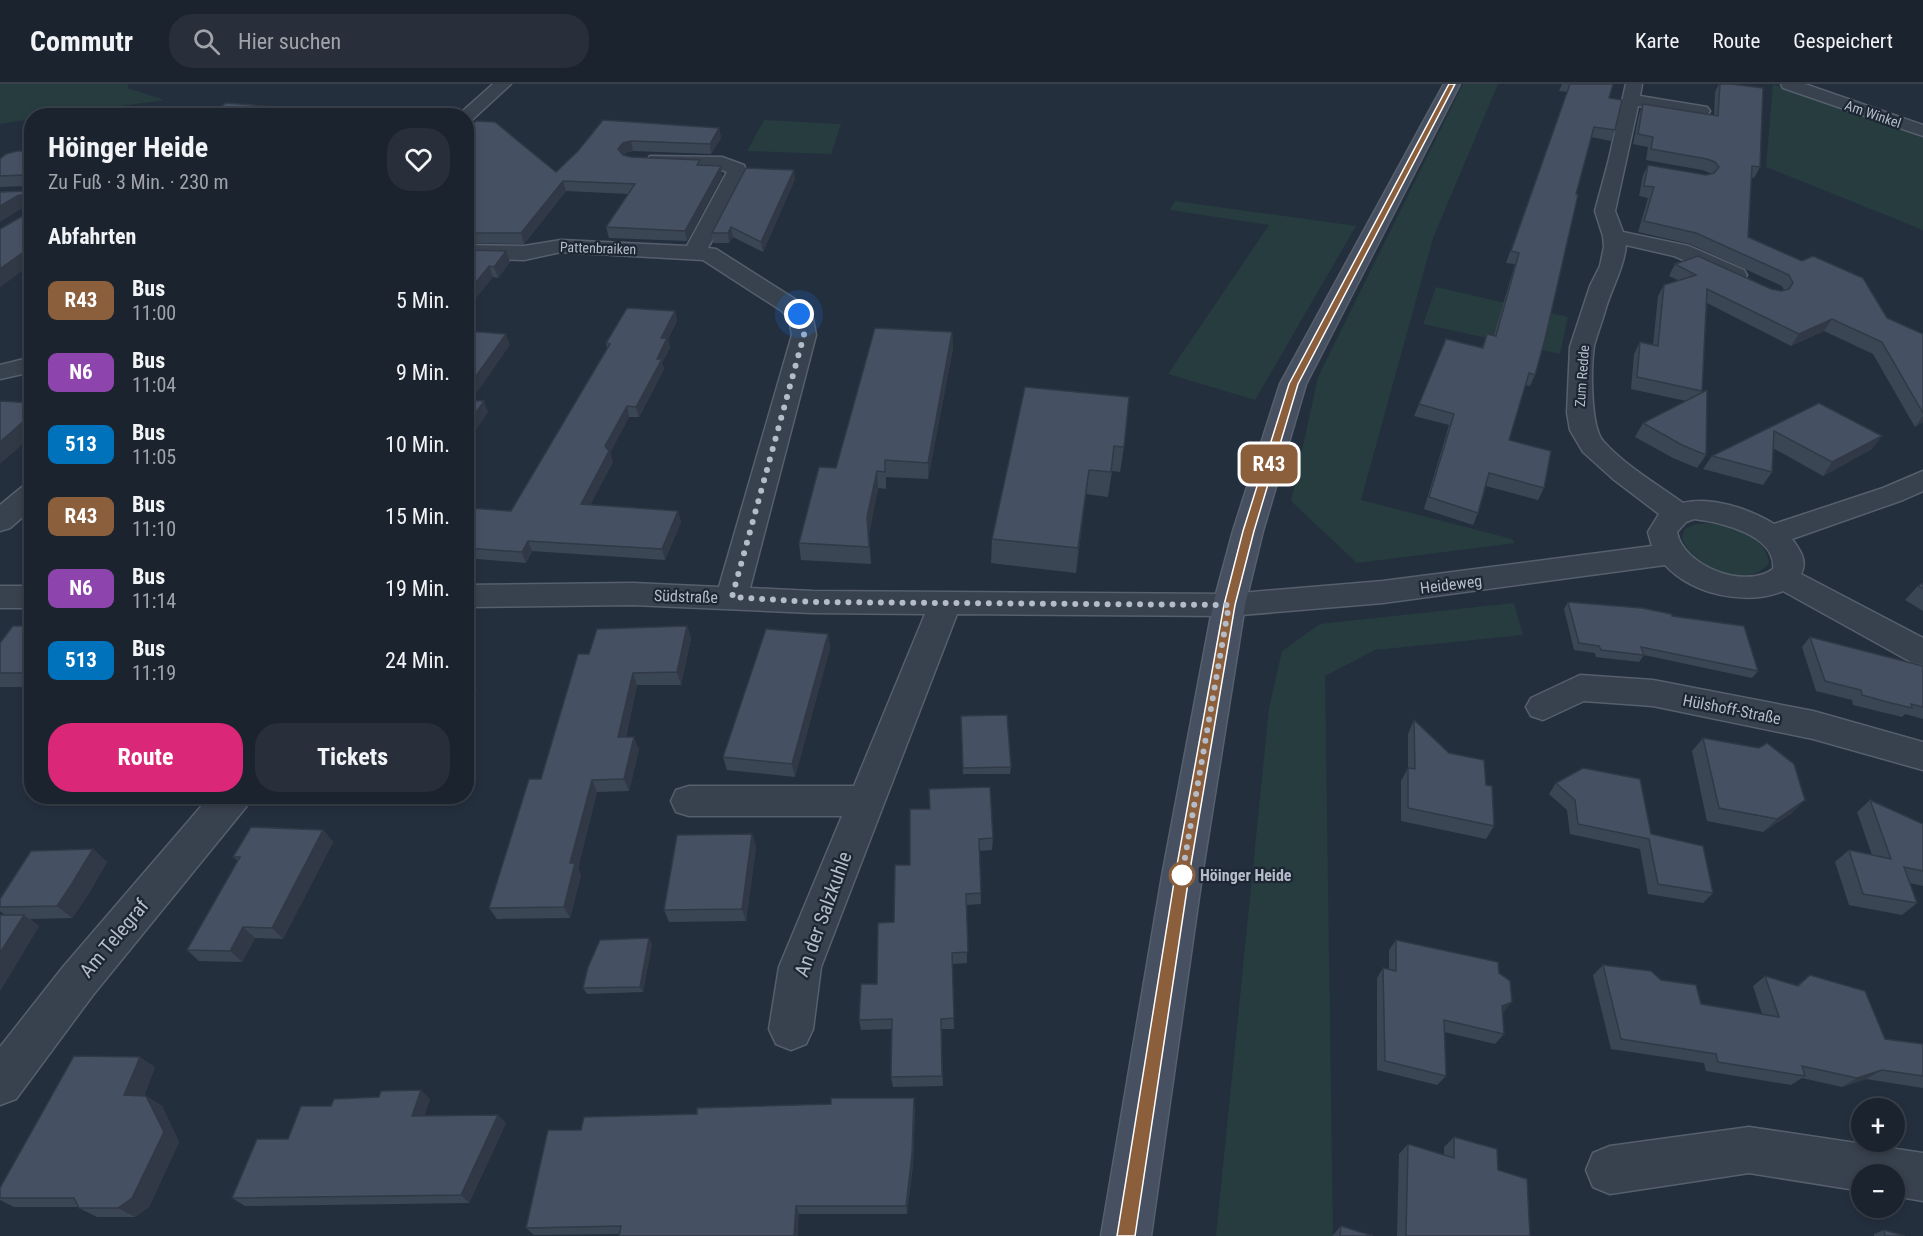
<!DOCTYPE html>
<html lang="de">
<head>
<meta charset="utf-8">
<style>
  body { margin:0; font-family:"Roboto Condensed",sans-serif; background:#282f3a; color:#f1f3f6; height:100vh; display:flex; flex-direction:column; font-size:22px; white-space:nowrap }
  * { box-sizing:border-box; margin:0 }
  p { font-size:20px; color:#a0a4aa }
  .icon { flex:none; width:33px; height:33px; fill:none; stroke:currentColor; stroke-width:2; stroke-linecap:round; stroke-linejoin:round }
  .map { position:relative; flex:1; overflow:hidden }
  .side { position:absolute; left:24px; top:24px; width:450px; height:696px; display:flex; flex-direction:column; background:#1b232e; border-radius:24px; box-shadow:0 3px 9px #0003,0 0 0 2px #39404a }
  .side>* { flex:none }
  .badge { padding:0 12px; border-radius:9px; font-size:21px; line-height:39px }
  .buttons { position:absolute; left:1851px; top:1014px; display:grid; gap:12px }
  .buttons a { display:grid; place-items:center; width:54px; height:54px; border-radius:50%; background:#1b232e; box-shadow:0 3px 9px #0003,0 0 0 2px #39404a; font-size:30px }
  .you { position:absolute; width:30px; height:30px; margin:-15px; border:4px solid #fff; border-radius:50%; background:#1a73e8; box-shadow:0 0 0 9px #1a73e833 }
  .map>.badge { position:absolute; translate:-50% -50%; box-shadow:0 0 0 3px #fff }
  h2 { padding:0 24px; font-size:22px; line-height:54px }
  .round { display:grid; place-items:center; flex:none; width:63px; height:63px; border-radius:24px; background:#282f3a }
  .overview { display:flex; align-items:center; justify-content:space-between; height:102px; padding:0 24px }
  h1 { font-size:28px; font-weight:700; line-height:45px }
  .cta { display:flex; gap:12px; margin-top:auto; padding:12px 24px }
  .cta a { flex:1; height:69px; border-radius:24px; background:#db2777; color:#fff; font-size:24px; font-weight:700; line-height:69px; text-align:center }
  .cta a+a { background:#282f3a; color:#f1f3f6 }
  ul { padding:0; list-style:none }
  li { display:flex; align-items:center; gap:18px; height:72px; padding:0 24px }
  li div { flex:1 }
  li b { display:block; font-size:22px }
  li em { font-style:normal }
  li .badge { min-width:66px; font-weight:700; text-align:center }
  header { display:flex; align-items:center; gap:36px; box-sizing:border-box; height:84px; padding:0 30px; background:#1b232e; border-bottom:2px solid #39404a }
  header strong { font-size:28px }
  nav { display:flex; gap:33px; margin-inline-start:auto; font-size:21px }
  .search { width:420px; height:54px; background:#282f3a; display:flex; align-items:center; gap:15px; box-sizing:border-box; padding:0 21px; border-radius:24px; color:#a0a4aa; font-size:22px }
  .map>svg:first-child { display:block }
  .green { fill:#263c3f }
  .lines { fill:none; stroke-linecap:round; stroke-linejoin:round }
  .street-casing { stroke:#565f6c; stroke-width:3 }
  .secondary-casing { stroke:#565f6c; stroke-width:3 }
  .street { fill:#38414e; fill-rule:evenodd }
  .secondary { fill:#465061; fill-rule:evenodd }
  .wall { fill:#3b4654 }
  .shaded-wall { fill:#303945 }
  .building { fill:#455162; stroke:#303945; stroke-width:1.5 }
  .line { fill:#8b5e3c; stroke:#fff; stroke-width:1.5 }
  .walk { stroke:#b4bcc9; stroke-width:6; stroke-dasharray:0 10.8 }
  .stop-dot { fill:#fff; stroke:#8b5e3c; stroke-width:3 }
  .labels { text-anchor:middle; stroke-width:4.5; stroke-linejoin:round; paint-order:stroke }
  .far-street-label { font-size:14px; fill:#b4bcc9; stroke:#1d2633 }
  .street-label { font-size:16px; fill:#b4bcc9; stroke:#1d2633 }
  .stop-label { font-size:16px; font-weight:bold; fill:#b4bcc9; stroke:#1d2633; text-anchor:start }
  .near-street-label { font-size:20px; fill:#b4bcc9; stroke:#1d2633 }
</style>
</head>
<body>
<header>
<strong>Commutr</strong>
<div class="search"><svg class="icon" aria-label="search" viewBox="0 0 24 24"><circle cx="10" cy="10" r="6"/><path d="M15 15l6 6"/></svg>Hier suchen</div>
<nav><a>Karte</a><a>Route</a><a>Gespeichert</a></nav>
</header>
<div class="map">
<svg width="1923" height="1152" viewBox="0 0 1923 1152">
  <rect width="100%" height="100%" fill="#242f3e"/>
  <!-- green -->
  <g class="green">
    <polygon points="0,0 129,0 127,4 165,16 56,31 32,32 31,35 0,40"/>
    <polygon points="1463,0 1498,0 1433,154 1361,416 1512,455 1515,459 1357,479 1291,417 1318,293"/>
    <polygon points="1773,0 1923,54 1923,146 1766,83"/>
    <polygon points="764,36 841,40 831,70 747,67"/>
    <polygon points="1175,117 1356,142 1255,316 1168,290 1269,141 1170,126"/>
    <polygon points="1436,203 1568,233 1560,270 1423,240"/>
    <path d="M1710,439C1734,443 1765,451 1769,479C1747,508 1692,483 1682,454L1685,445L1696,440Z"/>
    <polygon points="1514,519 1523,551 1375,566 1325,592 1333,1152 1216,1152 1269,624 1282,567 1320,540"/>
  </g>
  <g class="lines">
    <defs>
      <g id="street">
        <polygon points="493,0 511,0 472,36 466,37 466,32 457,32"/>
        <path d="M1626,0H1642L1640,12L1701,22L1707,23L1710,27L1707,31L1701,32L1638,22L1615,127L1623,148L1689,162L1744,186L1747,191L1744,196L1736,198L1674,172L1626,161C1624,184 1611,205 1605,227C1602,238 1597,250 1594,262C1591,282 1590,342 1603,357C1625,382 1657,400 1683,419C1711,412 1750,425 1774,440L1883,404L1923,387V407L1903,416L1792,455C1800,466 1808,477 1801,490L1923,554V581L1911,578L1783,507C1746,522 1693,511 1665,481L1383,519L1229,532L957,530L821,883L813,945L806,960L791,966L776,960L769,945L779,883L842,732H689L676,728L671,717L676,706L689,702H854L925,530L812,529L633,521L466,523V501L633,499L719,503L792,251L789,235L782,227L703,176L561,168L524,176L466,174V161L524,162L561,156L687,162L727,88L719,85L657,82L650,80L647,76L650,72L722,73L744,81L747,89L708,164L716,165L798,217L813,235L816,251L750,504L812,507L1229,510L1383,497L1652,462L1648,448L1659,430L1613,395L1583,368L1570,346L1567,329L1570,263L1590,202L1600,182L1604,163L1603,152L1595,127L1608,79ZM1694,435C1720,438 1777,451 1773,485C1745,506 1683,482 1677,448L1686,438Z"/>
        <polygon points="1781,0 1805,0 1923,41 1923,52 1783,4"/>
        <polygon points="32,273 32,288 0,295 0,281"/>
        <polygon points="32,400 32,425 10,444 0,447 0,421 22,403"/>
        <rect x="0" y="502" width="32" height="22"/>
        <polygon points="1580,591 1653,596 1813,627 1923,658 1923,686 1813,655 1653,622 1584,617 1543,636 1531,632 1526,623 1531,614"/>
        <polygon points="210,712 251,712 246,723 93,911 16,1015 0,1021 0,963 63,883"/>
        <polygon points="1749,1043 1923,1069 1923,1117 1894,1112 1894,1090 1862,1090 1862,1107 1749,1089 1610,1110 1593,1103 1586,1086 1593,1069 1610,1062"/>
      </g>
      <polygon id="secondary" points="1444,0 1460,0 1306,300 1263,447 1245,521 1202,792 1151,1152 1101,1152 1162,792 1213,521 1233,447 1280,300"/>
    </defs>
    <!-- street casing -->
    <use href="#street" class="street-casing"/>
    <!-- secondary casing -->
    <use href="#secondary" class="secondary-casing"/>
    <!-- street -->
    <use href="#street" class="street"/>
    <!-- secondary -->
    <use href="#secondary" class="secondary"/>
  </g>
  <!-- wall -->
  <g class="wall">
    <polygon points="1562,0 1613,0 1609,14 1615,46 1611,57 1591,53 1576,110 1535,291 1530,302 1525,301 1509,356 1544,404 1538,416 1486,402 1478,429 1473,441 1424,425 1449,341 1414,332 1419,320 1482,263 1487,250 1494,251 1515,180 1506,179 1567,8 1559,7"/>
    <polygon points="1719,0 1731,0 1760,83 1754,94 1751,93 1748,153 1887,234 1923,250 1923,338 1915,343 1873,270 1824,247 1791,262 1707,219 1702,307 1701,310 1706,371 1697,384 1673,374 1635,353 1643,339 1686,317 1631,305 1634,270 1640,258 1653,261 1658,212 1664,201 1678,196 1669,192 1675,180 1771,205 1781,207 1784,206 1782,202 1690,160 1638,148 1648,114 1639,112 1643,91 1648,81 1706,91 1711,90 1710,89 1702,86 1646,76 1648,63 1633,60 1639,30 1643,20 1714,31 1715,8"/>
    <polygon points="603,36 719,44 721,54 711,70 633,67 625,69 624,71 631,73 701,81 722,92 687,157 609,154 606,143 628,110 566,107 524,160 466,159 466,46 556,88 578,67"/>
    <polygon points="32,67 32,179 0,203 0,145 26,130 26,123 24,123 25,107 27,105 27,102 0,103 0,75"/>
    <polygon points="795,95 763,168 733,153 729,159 713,159 712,149"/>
    <polygon points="466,166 510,178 498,194 493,193"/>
    <polygon points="675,227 677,237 668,255 670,264 662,279 664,285 639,333 629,333 610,369 613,378 590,421 678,427 681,438 665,476 532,467 526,479 466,474 466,428 511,427 607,264 606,259"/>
    <polygon points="952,248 953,264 928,395 886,393 886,405 878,404 869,450 871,480 801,476 799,459 836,384"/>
    <polygon points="1025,303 1124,363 1120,388 1112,387 1108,413 1086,410 1076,489 991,479 992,455"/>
    <polygon points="1819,319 1872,365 1823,392 1773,364 1772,388 1763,401 1703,385 1712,372"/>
    <polygon points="1923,499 1923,527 1905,516 1918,502"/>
    <polygon points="1568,518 1672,532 1758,587 1752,594 1644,571 1639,578 1596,573 1595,569 1574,566 1564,525"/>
    <polygon points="32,542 32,603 0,603 0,559"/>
    <polygon points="687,542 691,554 681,601 637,601 626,653 639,665 629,707 597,708 578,784 581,791 570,834 497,835 489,824 541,695 589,570"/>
    <polygon points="828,550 830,564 795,693 727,686 723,673"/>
    <polygon points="1810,553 1923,582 1923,635 1905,630 1902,633 1853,621 1852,616 1816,607 1802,563"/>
    <polygon points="961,632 1011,683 1010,690 963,690"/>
    <polygon points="1414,636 1449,669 1494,742 1486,755 1401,737 1401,697 1408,684 1408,650"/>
    <polygon points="1703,654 1792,729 1763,748 1707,737 1692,667"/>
    <polygon points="1556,699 1651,750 1713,809 1703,819 1648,810 1640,765 1570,750 1567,726 1549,710"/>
    <polygon points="1870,716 1923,740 1923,802 1910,799 1917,819 1902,831 1849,821 1835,778 1849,766 1872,771 1857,728"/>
    <polygon points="910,725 993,754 992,766 979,767 981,820 966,821 967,879 952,880 954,945 941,945 943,1002 893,1003 891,993 892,945 861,946 859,936 877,900 910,781"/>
    <polygon points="323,746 333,758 283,855 255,854 242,878 199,877 187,866 238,777 233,773"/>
    <polygon points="752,750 756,763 746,837 669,838 664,826"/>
    <polygon points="93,765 107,778 86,814 72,834 30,835 39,842 0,907 0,831 5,831 0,827 0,815"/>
    <polygon points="1396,856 1499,889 1504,950 1495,960 1444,948 1446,992 1437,1001 1377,986 1377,894 1383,884 1389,885 1389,866"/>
    <polygon points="652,860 643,908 587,910 583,904"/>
    <polygon points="1603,881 1661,896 1701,920 1762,930 1753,902 1765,892 1796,902 1810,891 1885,955 1923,960 1923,1004 1866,995 1842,1003 1802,994 1791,1001 1706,987 1704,979 1611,965 1593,891"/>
    <polygon points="155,983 144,1012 146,1012 162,1022 179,1058 149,1123 135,1133 97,1133 79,1124 78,1123 14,1123 0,1116 0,1104"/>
    <polygon points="430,1015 424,1032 506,1039 469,1119 245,1122 232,1114 288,1055"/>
    <polygon points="915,1024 913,1080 907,1130 799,1130 619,1150 534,1151 526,1144 581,1046"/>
    <polygon points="1454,1053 1498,1086 1530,1152 1397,1152 1399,1070 1408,1060 1444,1071 1444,1063"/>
    <polygon points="1341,1142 1373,1152 1333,1152 1333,1151"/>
    <polygon points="1884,1146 1905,1152 1874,1152 1874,1150"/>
  </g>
  <!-- shaded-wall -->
  <g class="shaded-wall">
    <polygon points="278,23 282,32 266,32"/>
    <polygon points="719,44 721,54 711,70 710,60"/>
    <polygon points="631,57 633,67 625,69 621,75 618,65 623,59"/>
    <polygon points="721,82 722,92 687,157 685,147"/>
    <polygon points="794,86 795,95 763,168 761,158"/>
    <polygon points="563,97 566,107 524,160 521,149"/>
    <polygon points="26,110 32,122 24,123 0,138 0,122 17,112"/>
    <polygon points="731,143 733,153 729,159 728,149"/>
    <polygon points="32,162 32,179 0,203 0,185"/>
    <polygon points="506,167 510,178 498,194 494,183"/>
    <polygon points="489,182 493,193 466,227 466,211"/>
    <polygon points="675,227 677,237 668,255 670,264 662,279 664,285 639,333 636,323 661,254"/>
    <polygon points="1832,235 1824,247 1791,262 1799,250"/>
    <polygon points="952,248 953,264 928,395 928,379"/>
    <polygon points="506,250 510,261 471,317 466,321 466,306"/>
    <polygon points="484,317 488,328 466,361 466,343"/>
    <polygon points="627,322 629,333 610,369 613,378 585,431 581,420 605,362"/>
    <polygon points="32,330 32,352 0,380 0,358"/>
    <polygon points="1923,332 1923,338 1915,343"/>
    <polygon points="1882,352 1872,365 1823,392 1832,378"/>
    <polygon points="1089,386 1086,410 1076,489 1078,464"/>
    <polygon points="877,387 878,404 869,450 871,480 867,433"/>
    <polygon points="678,427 681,438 665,476 662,465"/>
    <polygon points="528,457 532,467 526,479 522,468"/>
    <polygon points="687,542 691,554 681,601 677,588"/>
    <polygon points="828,550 830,564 795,693 792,680"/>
    <polygon points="633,589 637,601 623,665 618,653"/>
    <polygon points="471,592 477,605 466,634 466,603"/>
    <polygon points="634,653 639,665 629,707 624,695"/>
    <polygon points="592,696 597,708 578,784 581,791 570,834 564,823 570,779"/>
    <polygon points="1805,716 1792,729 1763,748 1777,735"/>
    <polygon points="323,746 333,758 283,855 272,844"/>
    <polygon points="752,750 756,763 746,837 742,825"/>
    <polygon points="93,765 107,778 86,814 72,834 57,822"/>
    <polygon points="24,831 39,842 0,907 0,869"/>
    <polygon points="243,843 255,854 242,878 230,867"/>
    <polygon points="649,854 652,860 643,908 640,903"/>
    <polygon points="1512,918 1503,929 1502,922"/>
    <polygon points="140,973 155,983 140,1021 124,1011"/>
    <polygon points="1882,986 1866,995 1842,1003 1857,994"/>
    <polygon points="421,1006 430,1015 422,1040 412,1032"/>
    <polygon points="146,1012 162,1022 179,1058 149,1123 135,1133 118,1124"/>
    <polygon points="914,1014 915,1024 913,1080 907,1130 906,1122"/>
    <polygon points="498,1031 506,1039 469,1119 461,1111"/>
    <polygon points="796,1122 799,1130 798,1152 794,1152"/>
  </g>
  <!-- building -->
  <g class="building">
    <polygon points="1570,0 1613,0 1609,14 1622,16 1615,46 1594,43 1576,110 1578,111 1545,255 1535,291 1529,289 1509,356 1551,367 1544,404 1489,389 1478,429 1429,413 1454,330 1419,320 1446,255 1483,264 1487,250 1496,252 1519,169 1511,167"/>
    <polygon points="1720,0 1731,0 1763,4 1760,83 1752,82 1748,153 1802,177 1813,172 1863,194 1887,234 1923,250 1923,329 1882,258 1832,235 1799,250 1707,205 1702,307 1637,293 1640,258 1658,262 1664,201 1696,191 1675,180 1698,172 1771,205 1781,207 1789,205 1793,199 1789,191 1696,149 1644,137 1654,103 1644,102 1648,81 1706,91 1714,89 1719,83 1715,78 1707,75 1651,65 1653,53 1638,50 1643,20 1718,32"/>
    <polygon points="226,19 278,23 266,32 208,32"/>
    <polygon points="603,36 719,44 710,60 631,57 623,59 618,65 623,71 631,73 700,76 697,81 721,82 685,147 606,143 635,100 563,97 521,149 466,149 466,46 476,37 495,38 556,88 578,67"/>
    <polygon points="17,67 32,67 32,162 0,185 0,145 26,130 26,110 17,112 0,122 0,108 25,107 27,105 27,93 25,91 0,92 0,75 6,70"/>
    <polygon points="746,84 794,86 761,158 731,143 728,149 712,149"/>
    <polygon points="466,166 506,167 494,183 489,182 466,211"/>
    <polygon points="627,224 675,227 661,254 667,254 657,275 662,275 636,323 627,322 605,362 609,367 581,420 678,427 662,465 528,457 522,468 466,464 466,428 469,424 511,427 610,260 606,259"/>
    <polygon points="875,244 952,248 928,379 885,376 885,388 877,387 867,433 869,463 799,459 819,383 836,384"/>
    <polygon points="466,247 506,250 466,306"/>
    <polygon points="1025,303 1129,313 1124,363 1114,362 1111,388 1089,386 1078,464 992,455"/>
    <polygon points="1707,306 1706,371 1682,361 1643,339"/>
    <polygon points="466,316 484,317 466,343"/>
    <polygon points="0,317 32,319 32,330 0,358"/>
    <polygon points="1819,319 1882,352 1832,378 1774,347 1772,388 1712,372"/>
    <polygon points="1923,499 1923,505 1918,502"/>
    <polygon points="1568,518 1642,524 1671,530 1672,532 1744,542 1758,587 1641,563 1644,571 1601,566 1599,562 1579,559"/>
    <polygon points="13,542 32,542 32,589 0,589 0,559"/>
    <polygon points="687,542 677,588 633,589 618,653 634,653 624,695 592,696 570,779 575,779 564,823 489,824 529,695 541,695 578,570 589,570 597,545"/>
    <polygon points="766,545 828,550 792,680 723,673"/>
    <polygon points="1810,553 1923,582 1923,623 1911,620 1912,624 1887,618 1862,611 1861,606 1825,597"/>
    <polygon points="466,592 471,592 466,603"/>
    <polygon points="1007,631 1011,683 963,684 961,632"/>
    <polygon points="1414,636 1449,669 1484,676 1486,701 1492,702 1494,742 1408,724 1408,684 1415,685"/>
    <polygon points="1703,654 1759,664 1767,659 1794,680 1805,716 1777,735 1719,724"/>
    <polygon points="1583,684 1640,695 1651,750 1703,762 1713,809 1658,800 1649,755 1578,740 1575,716 1556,699"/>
    <polygon points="990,703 993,754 979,755 981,809 966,810 968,868 952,869 954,934 941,935 942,992 891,993 892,935 859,936 861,900 877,900 878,839 894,838 895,781 910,781 910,725 930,725 929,705"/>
    <polygon points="1870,716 1923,740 1923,787 1904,783 1917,819 1863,810 1849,766 1891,775"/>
    <polygon points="251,743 323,746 272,844 243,843 230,867 187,866 240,773 233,773"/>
    <polygon points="752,750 742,825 664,826 677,751"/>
    <polygon points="93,765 71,801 57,822 0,823 0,815 31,767"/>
    <polygon points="0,831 24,831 0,869"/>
    <polygon points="649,854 640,903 583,904 588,883 600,856"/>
    <polygon points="1396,856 1498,878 1499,889 1510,897 1512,918 1502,922 1504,950 1444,936 1446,992 1385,977 1383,884 1396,887"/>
    <polygon points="1603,881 1651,887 1661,896 1696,901 1701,920 1779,933 1765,892 1798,902 1810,891 1865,907 1885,955 1923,960 1923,992 1882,986 1857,994 1802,982 1805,992 1718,978 1716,970 1621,955"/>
    <polygon points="74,972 140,973 124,1011 146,1012 164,1048 132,1114 118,1124 79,1124 74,1114 0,1114 0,1104"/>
    <polygon points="421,1006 412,1032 498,1031 461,1111 232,1114 257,1055 288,1055 301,1022 331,1022 334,1015 379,1013 381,1007"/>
    <polygon points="831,1014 914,1014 912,1071 906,1122 796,1122 794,1152 619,1152 621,1142 526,1144 548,1046 581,1046 584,1033 697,1030 697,1024 831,1020"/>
    <polygon points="1454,1053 1497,1065 1498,1086 1527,1095 1530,1152 1406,1152 1408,1060 1454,1074"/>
    <polygon points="1341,1142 1373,1152 1340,1152"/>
    <polygon points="1884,1146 1905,1152 1885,1152"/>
  </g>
  <!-- line -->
  <polygon class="line" points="1449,0 1455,0 1298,300 1254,447 1235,521 1189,792 1135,1152 1117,1152 1175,792 1224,521 1243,447 1289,300"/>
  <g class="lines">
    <!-- walk -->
    <polyline class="walk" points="799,230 804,241 804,251 732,513 812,518 1229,521 1182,791"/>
  </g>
  <!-- markers -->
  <circle class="stop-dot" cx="1182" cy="791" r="12"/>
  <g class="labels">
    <!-- far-street labels -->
    <g class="far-street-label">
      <text transform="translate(1873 30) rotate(19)" y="5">Am Winkel</text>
      <text transform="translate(598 164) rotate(2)" y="5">Pattenbraiken</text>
      <text transform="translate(1582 292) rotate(-86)" y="5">Zum Redde</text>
    </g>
    <!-- street labels -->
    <g class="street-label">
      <text transform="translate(1451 500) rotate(-7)" y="6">Heideweg</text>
      <text transform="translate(686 512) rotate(2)" y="6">Südstraße</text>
      <text transform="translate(1732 625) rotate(11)" y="6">Hülshoff-Straße</text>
    </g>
    <!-- stop labels -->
    <g class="stop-label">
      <text x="1200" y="797">Höinger Heide</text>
    </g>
    <!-- near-street labels -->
    <g class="near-street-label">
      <text transform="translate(823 830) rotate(-70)" y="7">An der Salzkuhle</text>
      <text transform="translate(114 854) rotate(-50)" y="7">Am Telegraf</text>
    </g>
  </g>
</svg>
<div class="buttons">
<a>+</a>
<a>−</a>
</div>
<div class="you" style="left:799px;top:230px"></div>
<b class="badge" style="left:1269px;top:380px;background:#8b5e3c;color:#fff">R43</b>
<section class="side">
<div class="overview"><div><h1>Höinger Heide</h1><p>Zu Fuß · 3 Min. · 230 m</p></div><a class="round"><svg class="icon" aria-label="heart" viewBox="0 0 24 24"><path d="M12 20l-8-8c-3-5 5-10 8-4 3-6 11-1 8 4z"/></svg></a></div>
<h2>Abfahrten</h2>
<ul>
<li><span class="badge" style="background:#8b5e3c;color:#fff">R43</span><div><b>Bus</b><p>11:00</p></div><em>5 Min.</em></li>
<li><span class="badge" style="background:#8e44ad;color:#fff">N6</span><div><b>Bus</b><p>11:04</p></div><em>9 Min.</em></li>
<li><span class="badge" style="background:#0072bc;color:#fff">513</span><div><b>Bus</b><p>11:05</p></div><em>10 Min.</em></li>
<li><span class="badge" style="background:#8b5e3c;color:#fff">R43</span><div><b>Bus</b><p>11:10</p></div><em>15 Min.</em></li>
<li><span class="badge" style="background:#8e44ad;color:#fff">N6</span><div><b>Bus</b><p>11:14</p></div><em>19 Min.</em></li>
<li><span class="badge" style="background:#0072bc;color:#fff">513</span><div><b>Bus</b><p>11:19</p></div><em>24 Min.</em></li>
</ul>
<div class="cta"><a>Route</a><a>Tickets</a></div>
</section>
</div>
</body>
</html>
